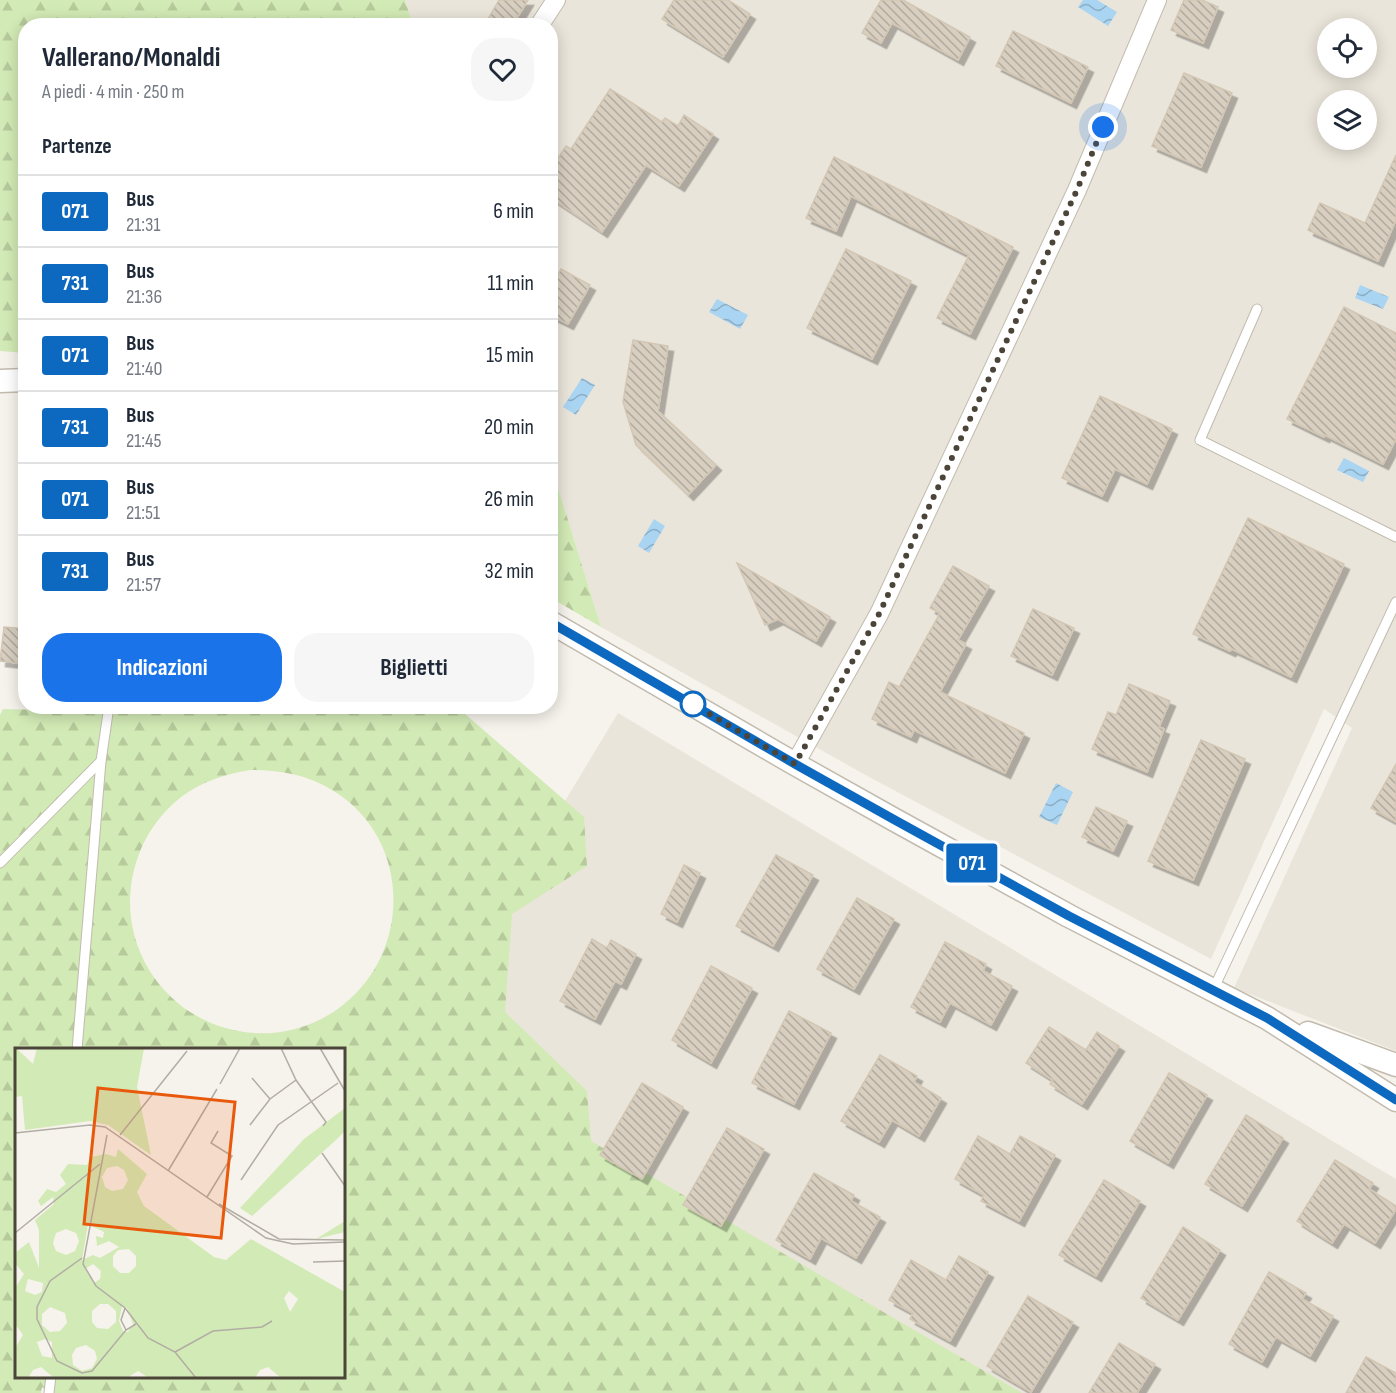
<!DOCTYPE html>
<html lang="it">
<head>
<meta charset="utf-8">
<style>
  body { margin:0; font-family:"Sofia Sans Condensed",sans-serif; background:#f6f6f7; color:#1f2937; height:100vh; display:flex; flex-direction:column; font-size:22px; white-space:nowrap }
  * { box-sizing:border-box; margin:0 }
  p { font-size:20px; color:#747a83 }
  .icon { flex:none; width:33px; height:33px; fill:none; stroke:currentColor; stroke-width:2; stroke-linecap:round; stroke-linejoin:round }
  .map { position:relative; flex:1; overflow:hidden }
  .sheet { position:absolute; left:18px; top:18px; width:540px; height:696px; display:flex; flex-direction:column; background:#fff; border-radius:24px; box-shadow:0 3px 15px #0003 }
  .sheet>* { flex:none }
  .badge { padding:0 12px; border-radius:4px; font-size:21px; line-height:39px }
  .controls { position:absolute; left:1317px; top:18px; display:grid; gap:12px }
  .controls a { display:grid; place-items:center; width:60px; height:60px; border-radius:50%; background:#fff; box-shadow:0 3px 15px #0003; font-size:30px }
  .you { position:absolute; width:30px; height:30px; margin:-15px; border:4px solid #fff; border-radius:50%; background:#1a73e8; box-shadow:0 0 0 9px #1a73e833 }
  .map>.badge { position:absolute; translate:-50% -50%; box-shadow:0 0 0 3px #fff }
  h2 { padding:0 24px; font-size:22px; line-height:54px }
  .round { display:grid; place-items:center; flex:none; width:63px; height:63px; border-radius:24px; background:#f6f6f7 }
  .head { display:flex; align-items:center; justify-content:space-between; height:102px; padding:0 24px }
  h1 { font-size:28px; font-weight:700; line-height:45px }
  .action { display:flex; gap:12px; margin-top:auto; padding:12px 24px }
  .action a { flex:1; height:69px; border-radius:24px; background:#1a73e8; color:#fff; font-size:24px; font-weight:700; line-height:69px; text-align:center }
  .action a+a { background:#f6f6f7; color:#1f2937 }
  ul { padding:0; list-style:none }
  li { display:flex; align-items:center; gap:18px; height:72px; padding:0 24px; border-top:2px solid #e0e1e3 }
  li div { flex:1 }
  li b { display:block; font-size:22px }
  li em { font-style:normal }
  li .badge { min-width:66px; font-weight:700; text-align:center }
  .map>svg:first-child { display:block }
  .residential { fill:#eae5da; fill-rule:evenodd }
  .forest { fill:url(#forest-firs); fill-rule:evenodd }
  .water { fill:url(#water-waves) }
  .building { fill:url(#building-back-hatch); stroke:#d3c7b4; stroke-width:1.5; filter:url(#shadow) }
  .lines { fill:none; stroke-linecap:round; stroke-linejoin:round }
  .service-casing { stroke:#c2bbae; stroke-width:11 }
  .minor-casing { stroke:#c2bbae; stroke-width:20 }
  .tertiary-casing { stroke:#c2bbae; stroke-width:25 }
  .service { stroke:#fff; stroke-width:9 }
  .minor { stroke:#fff; stroke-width:18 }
  .tertiary { stroke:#fff; stroke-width:22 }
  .line-casing { stroke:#fff; stroke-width:14 }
  .line { stroke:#0c69bf; stroke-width:9 }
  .walk { stroke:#4b4439; stroke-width:6; stroke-dasharray:0 10.8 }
  .stop-dot { fill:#fff; stroke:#0c69bf; stroke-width:3 }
  .inset-road { fill:none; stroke:#b2ada4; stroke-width:1.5 }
  .view { fill:#e8590c; fill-opacity:0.15; stroke:#e8590c; stroke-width:3 }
  .inset-edge { fill:none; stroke:#4b4439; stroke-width:3 }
</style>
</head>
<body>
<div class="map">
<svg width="1396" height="1393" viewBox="0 0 1396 1393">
  <defs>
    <pattern id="forest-firs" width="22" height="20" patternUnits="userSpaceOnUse" patternTransform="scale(1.5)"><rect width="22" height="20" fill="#d2eab5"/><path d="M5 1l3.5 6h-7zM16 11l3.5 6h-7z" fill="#b6ca9c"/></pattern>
    <pattern id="water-waves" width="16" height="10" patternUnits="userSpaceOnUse" patternTransform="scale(1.5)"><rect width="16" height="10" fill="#a9d4f2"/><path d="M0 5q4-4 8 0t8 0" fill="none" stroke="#8caec5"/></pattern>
    <pattern id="building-back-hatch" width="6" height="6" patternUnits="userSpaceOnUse" patternTransform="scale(1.5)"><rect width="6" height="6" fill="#d8cfc1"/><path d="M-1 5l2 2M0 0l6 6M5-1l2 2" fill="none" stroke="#b1aa9e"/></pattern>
    <filter id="shadow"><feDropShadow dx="5.5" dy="5.5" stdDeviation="0" flood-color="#0004"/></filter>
  </defs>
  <rect width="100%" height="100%" fill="#f6f3ec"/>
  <!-- residential -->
  <g class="residential">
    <path d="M405,0H1396V1051L1234,988L1352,728L1324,709L1211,959L871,778L601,627L551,465L550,26L413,25ZM1328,28H1366V68H1328ZM1328,100H1366V140H1328Z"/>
    <polygon points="618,713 1396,1179 1396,1393 996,1393 536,1147 483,1042 515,884"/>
  </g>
  <!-- forest -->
  <g class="forest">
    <polygon points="0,0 405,0 413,25 26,26 25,353 0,351"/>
    <polygon points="551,465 601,627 551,598"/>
    <path d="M88,706L457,707L584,817L587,866L512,914L505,1012L587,1091L591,1141L1022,1393H50L42,1387L41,1393H0V715L3,709L82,711ZM250,770C279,770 306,774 332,790C411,837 413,950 343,1005C323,1021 297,1031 272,1033C172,1039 102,941 141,849C151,826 169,804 190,791C209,779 228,774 250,770ZM16,1050H344V1376H16Z"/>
  </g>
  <!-- water -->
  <g class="water">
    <polygon points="1083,0 1097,0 1117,12 1108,26 1078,7"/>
    <polygon points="1360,285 1389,297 1383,309 1355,298"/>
    <polygon points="717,299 748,315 740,329 709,312"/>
    <polygon points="582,378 595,385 576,415 563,407"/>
    <polygon points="1344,458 1369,471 1363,482 1337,470"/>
    <polygon points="654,519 665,526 649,553 638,546"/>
    <polygon points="1056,783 1073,792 1057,825 1039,817"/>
  </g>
  <!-- building -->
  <g class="building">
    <polygon points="499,0 528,0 512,26 484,26"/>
    <polygon points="674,0 728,0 750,14 723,57 662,19"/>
    <polygon points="881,0 903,0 970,37 958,60 892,23 881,43 862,33"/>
    <polygon points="1184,0 1202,0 1218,7 1203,43 1171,30"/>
    <polygon points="1013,31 1088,67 1071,103 996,66"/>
    <polygon points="1184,73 1232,93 1201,167 1152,146"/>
    <polygon points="610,89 662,122 665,118 678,126 684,115 713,134 679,186 646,165 602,232 550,197 550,170 566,146 571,149"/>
    <polygon points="1396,155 1396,220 1378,261 1308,230 1320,203 1365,223"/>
    <polygon points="834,157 1013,247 970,334 937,318 969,255 851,196 836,231 806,218"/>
    <polygon points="846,249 911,281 872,359 807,328"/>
    <polygon points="561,269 590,285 568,324 550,315 550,289"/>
    <polygon points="1344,307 1396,333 1396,439 1383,464 1325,435 1324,437 1287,419"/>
    <polygon points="633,340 668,346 658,411 716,465 688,495 636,445 623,402"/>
    <polygon points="1100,396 1172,429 1147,484 1115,469 1102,496 1062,478"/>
    <polygon points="1248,518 1344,564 1291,677 1232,649 1230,651 1193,634"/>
    <polygon points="737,563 830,617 816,641 778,619 765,625"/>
    <polygon points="953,566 989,586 958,640 966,644 940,692 1024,733 1005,773 914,730 911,737 872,719 889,682 899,687 940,613 930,608"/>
    <polygon points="1033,609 1074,628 1052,675 1011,656"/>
    <polygon points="4,627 26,629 26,664 0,661"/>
    <polygon points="1129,684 1170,701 1159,727 1164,729 1147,772 1092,749 1108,712 1116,715"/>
    <polygon points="1201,740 1245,759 1193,880 1148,861"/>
    <polygon points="1396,764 1396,822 1371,808"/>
    <polygon points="1096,807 1127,821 1113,851 1082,837"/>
    <polygon points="776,855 813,875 773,946 736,926"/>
    <polygon points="684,865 700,873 677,922 661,914"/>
    <polygon points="857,898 894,919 854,989 817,969"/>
    <polygon points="592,939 607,948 611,940 636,954 621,984 615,981 595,1019 560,1001"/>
    <polygon points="945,942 986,964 983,971 1012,986 991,1025 950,1003 940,1022 911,1007"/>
    <polygon points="711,966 752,988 711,1063 672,1040"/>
    <polygon points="789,1011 831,1033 794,1104 752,1083"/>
    <polygon points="1049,1027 1086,1050 1097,1032 1119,1046 1082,1104 1050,1084 1053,1080 1026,1063"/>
    <polygon points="880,1055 917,1076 914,1082 941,1098 919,1136 892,1120 879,1142 841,1121"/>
    <polygon points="1169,1073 1207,1095 1168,1163 1130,1141"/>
    <polygon points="642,1083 683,1107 642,1179 600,1155"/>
    <polygon points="1246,1115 1283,1138 1242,1206 1205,1184"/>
    <polygon points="727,1128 764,1149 721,1226 683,1205"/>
    <polygon points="978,1136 1010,1154 1020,1136 1055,1155 1019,1221 981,1201 984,1195 955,1179"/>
    <polygon points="1335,1160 1373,1183 1369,1189 1396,1206 1396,1209 1375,1243 1344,1224 1332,1243 1297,1221"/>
    <polygon points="814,1173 854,1195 851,1201 880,1217 856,1258 821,1238 810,1259 776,1240"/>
    <polygon points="1104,1180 1140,1201 1096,1276 1059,1255"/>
    <polygon points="1183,1227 1220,1250 1178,1320 1141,1298"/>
    <polygon points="959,1256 988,1272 950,1341 910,1319 913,1313 889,1300 911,1260 946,1280"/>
    <polygon points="1269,1272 1306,1293 1302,1299 1333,1316 1310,1356 1276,1337 1262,1362 1229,1344"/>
    <polygon points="1028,1296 1073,1322 1031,1392 987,1366"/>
    <polygon points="1119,1343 1155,1364 1137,1393 1089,1393"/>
    <polygon points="1366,1357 1396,1373 1396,1393 1346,1393"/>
  </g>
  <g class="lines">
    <defs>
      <g id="service">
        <polyline points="1257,309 1200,440 1396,537"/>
        <polyline points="0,863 101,761"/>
        <polyline points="1213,990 1396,602"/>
        <polyline points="77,1050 101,761 109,706"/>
        <polyline points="49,1393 51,1376"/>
      </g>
      <g id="minor">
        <polyline points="539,26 556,0"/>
        <polyline points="795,764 879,614 1077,190 1157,0"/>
      </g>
      <g id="tertiary">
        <polyline points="0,381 26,380"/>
        <polyline points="550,622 795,764 893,819 1069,916 1267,1018 1396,1100"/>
        <polyline points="1308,1033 1396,1065"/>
      </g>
    </defs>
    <!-- service casing -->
    <use href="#service" class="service-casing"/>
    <!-- minor casing -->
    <use href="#minor" class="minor-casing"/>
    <!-- tertiary casing -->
    <use href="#tertiary" class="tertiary-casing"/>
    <!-- service -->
    <use href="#service" class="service"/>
    <!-- minor -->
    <use href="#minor" class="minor"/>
    <!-- tertiary -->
    <use href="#tertiary" class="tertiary"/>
  </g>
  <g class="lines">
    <defs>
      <polyline id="line" points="550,622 795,764 893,819 1069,916 1267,1018 1396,1100"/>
    </defs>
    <!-- line casing -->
    <use href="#line" class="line-casing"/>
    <!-- line -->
    <use href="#line" class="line"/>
    <!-- walk -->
    <polyline class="walk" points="693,704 692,704 795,764 879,614 1077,190 1103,127"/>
  </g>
  <!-- markers -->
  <circle class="stop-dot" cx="693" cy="704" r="12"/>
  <!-- overview -->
  <g transform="translate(15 1048)">
    <rect width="330" height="330" fill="#f6f3ec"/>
    <path d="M330,60V83L322,91L237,168L225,160L289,91ZM330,173V184L301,191Z" fill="#d2eab5"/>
    <path d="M1,0L18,16L22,0H129L122,39L136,107L93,77L75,73L10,82L7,48L0,49ZM103,101L132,126L122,144L129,158L199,209L211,212L236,191L330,244V330H266L253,319L245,322L240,330H134L123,323L112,330H39L26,319L18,322L13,330H0V300L8,287L0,276V240L9,226L0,215V205L14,194L24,220V182L20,172L39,156L38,149L26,158L23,153L32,141L41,144L51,136L45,127L53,116L72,117L76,109L91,106L101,109ZM102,118L109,122L113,132L108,141L97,143L90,139L87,129L92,120ZM73,176L89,184L88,190L81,188L82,198L94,193L104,199L85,210L78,207L67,212ZM51,181L61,185L64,193L60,203L51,207L41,203L38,195L41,185ZM114,201L121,208V218L114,225H105L98,218V208L103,202ZM78,216L86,223L85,231L79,235L70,221ZM13,231L28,235L27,244L20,247L10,243ZM274,243L283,251L275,264L269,250ZM85,256H93L101,263V274L93,281L82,280L77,274V263ZM107,258L112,260L118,276L113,284L108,283L104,273ZM35,259L50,265L52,275L45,283L35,284L27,277V266ZM30,291L37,294V310L27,308L22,294ZM71,297L80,303L82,311L77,320L67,323L58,317L57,307L61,300Z" fill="#d2eab5" fill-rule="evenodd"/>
    <path class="inset-road" d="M266,0L281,32L311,74L308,78M305,0L330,43M237,30L255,51M205,36L225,0M235,77L255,51L281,32M0,85L75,77L90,79L251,190L278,196L330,194M92,87L68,216L81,238L110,260L133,290L160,304L181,330M105,87L172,3M307,105L330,138M153,123L202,41M226,132L263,77L323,35M192,149L217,108L196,95L203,83M204,156L264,191L330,192M0,185L85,116M67,210L35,233L22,259V271L42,313L67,325L77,323L111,282L121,276M298,214L330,213M110,260L106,272L111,282M160,304L198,283L247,279L257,273"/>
    <path class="view" d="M83,40L220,54L206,190L69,176Z"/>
    <rect width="330" height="330" class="inset-edge"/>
  </g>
</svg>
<div class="controls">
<a><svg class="icon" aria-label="locate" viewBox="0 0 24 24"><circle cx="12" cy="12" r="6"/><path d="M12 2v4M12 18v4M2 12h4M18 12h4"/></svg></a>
<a><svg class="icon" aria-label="layers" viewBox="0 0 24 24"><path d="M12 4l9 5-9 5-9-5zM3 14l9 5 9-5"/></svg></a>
</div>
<div class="you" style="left:1103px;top:127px"></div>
<b class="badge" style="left:972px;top:863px;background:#0c69bf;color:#fff">071</b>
<section class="sheet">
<div class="head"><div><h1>Vallerano/Monaldi</h1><p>A piedi · 4 min · 250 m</p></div><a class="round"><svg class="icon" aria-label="heart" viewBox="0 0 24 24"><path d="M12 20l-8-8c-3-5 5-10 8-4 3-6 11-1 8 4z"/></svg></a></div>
<h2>Partenze</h2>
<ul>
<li><span class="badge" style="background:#0c69bf;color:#fff">071</span><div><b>Bus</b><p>21:31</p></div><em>6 min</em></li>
<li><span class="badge" style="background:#0c69bf;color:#fff">731</span><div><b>Bus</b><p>21:36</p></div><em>11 min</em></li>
<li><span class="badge" style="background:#0c69bf;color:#fff">071</span><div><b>Bus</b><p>21:40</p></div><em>15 min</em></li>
<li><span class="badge" style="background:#0c69bf;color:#fff">731</span><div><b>Bus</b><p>21:45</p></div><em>20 min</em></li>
<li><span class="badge" style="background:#0c69bf;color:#fff">071</span><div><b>Bus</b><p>21:51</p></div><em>26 min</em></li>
<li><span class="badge" style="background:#0c69bf;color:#fff">731</span><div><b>Bus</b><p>21:57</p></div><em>32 min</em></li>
</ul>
<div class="action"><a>Indicazioni</a><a>Biglietti</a></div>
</section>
</div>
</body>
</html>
